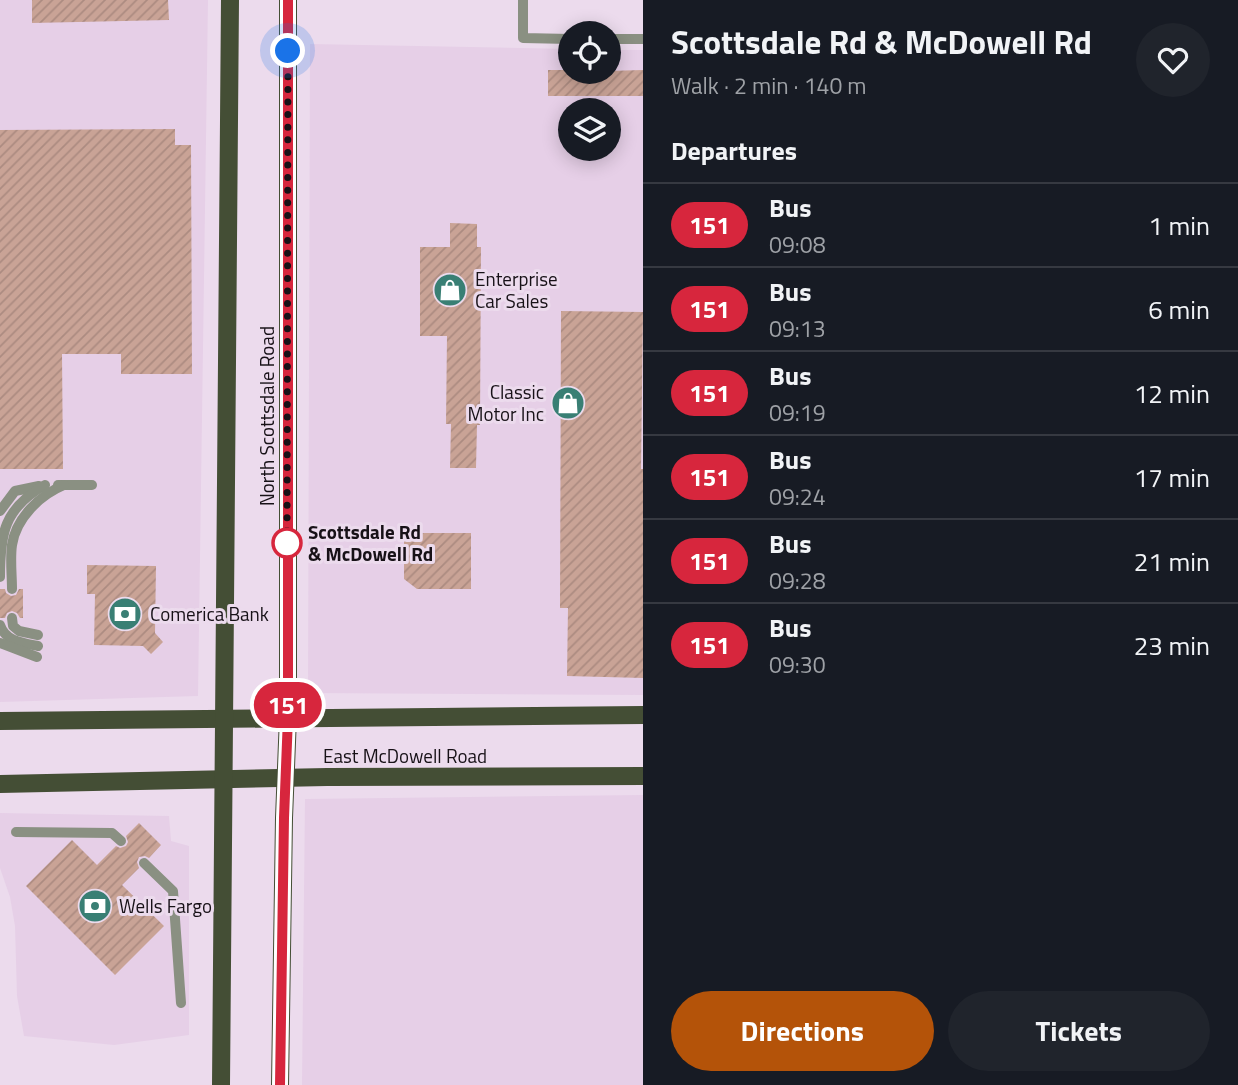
<!DOCTYPE html>
<html lang="en">
<head>
<meta charset="utf-8">
<style>
  body { margin:0; font-family:"Titillium Web",sans-serif; background:#20242c; color:#f1f3f6; height:100vh; display:flex; flex-direction:column; font-size:26px; white-space:nowrap }
  * { box-sizing:border-box; margin:0 }
  p { font-size:23px; color:#9ea1a6 }
  .icon { flex:none; width:38px; height:38px; fill:none; stroke:currentColor; stroke-width:2; stroke-linecap:round; stroke-linejoin:round }
  .map { position:relative; flex:1; overflow:hidden }
  .details { display:flex; flex-direction:column; background:#171b24; width:595px }
  .details>* { flex:none }
  .badge { padding:0 14px; border-radius:23px; font-size:24px; line-height:46px }
  .fabs { position:absolute; left:558px; top:21px; display:grid; gap:14px }
  .fabs a { display:grid; place-items:center; width:63px; height:63px; border-radius:50%; background:#171b24; box-shadow:0 4px 18px #0003; font-size:35px }
  .you { position:absolute; width:35px; height:35px; margin:-18px; border:5px solid #fff; border-radius:50%; background:#1a73e8; box-shadow:0 0 0 10px #1a73e833 }
  .map>.badge { position:absolute; translate:-50% -50%; box-shadow:0 0 0 4px #fff }
  h2 { padding:0 28px; font-size:26px; line-height:63px }
  .round { display:grid; place-items:center; flex:none; width:74px; height:74px; border-radius:37px; background:#20242c }
  .summary { display:flex; align-items:center; justify-content:space-between; height:119px; padding:0 28px }
  h1 { font-size:33px; font-weight:700; line-height:52px }
  .button { display:flex; gap:14px; margin-top:auto; padding:14px 28px }
  .button a { flex:1; height:80px; border-radius:42px; background:#b45309; color:#fff; font-size:28px; font-weight:700; line-height:80px; text-align:center }
  .button a+a { background:#20242c; color:#f1f3f6 }
  ul { padding:0; list-style:none }
  li { display:flex; align-items:center; gap:21px; height:84px; padding:0 28px; border-top:2px solid #363941 }
  li div { flex:1 }
  li b { display:block; font-size:26px }
  li em { font-style:normal }
  li .badge { min-width:77px; font-weight:700; text-align:center }
  main { display:flex; flex:1; min-height:0 }
  .map>svg:first-child { display:block }
  .built { fill:#e6cfe7; fill-rule:evenodd }
  .building { fill:url(#building-hatch) }
  .lines { fill:none; stroke-linecap:round; stroke-linejoin:round }
  .service { stroke:#8a9082; stroke-width:10 }
  .primary { stroke:#444e35; stroke-width:18 }
  .line-casing { stroke:#fff; stroke-width:16 }
  .line { stroke:#d7263d; stroke-width:10 }
  .walk { stroke:#171117; stroke-width:7; stroke-dasharray:0 12.6 }
  .stop-dot { fill:#fff; stroke:#d7263d; stroke-width:3.5 }
  .labels { text-anchor:middle; stroke-width:6; stroke-linejoin:round; paint-order:stroke }
  .poi-label { font-size:19px; fill:#171117; stroke:#ecdbed; text-anchor:start }
  .street-label { font-size:19px; fill:#171117; stroke:#ecdbed }
  .stop-label { font-size:19px; font-weight:bold; fill:#171117; stroke:#ecdbed; text-anchor:start }
</style>
</head>
<body>
<main>
<div class="map">
<svg width="643" height="1085" viewBox="0 0 643 1085">
  <defs>
    <pattern id="building-hatch" width="6" height="6" patternUnits="userSpaceOnUse" patternTransform="scale(1.75)"><rect width="6" height="6" fill="#c9a396"/><path d="M-1 1l2-2M0 6l6-6M5 7l2-2" fill="none" stroke="#ac8b81"/></pattern>
  </defs>
  <rect width="100%" height="100%" fill="#ecdbed"/>
  <!-- built -->
  <g class="built">
    <polygon points="0,0 208,0 198,696 0,702"/>
    <path d="M310,44L570,49V72H609V50H643V695L308,693ZM570,110H609V149H570Z"/>
    <polygon points="643,795 643,1085 302,1085 305,799"/>
    <polygon points="0,813 169,816 171,841 189,846 189,1035 114,1045 24,1036 17,996 15,926 10,897 0,868"/>
  </g>
  <!-- building -->
  <g class="building">
    <polygon points="32,0 168,0 169,20 32,23"/>
    <polygon points="548,70 570,70 570,72 643,70 643,96 548,96"/>
    <polygon points="175,129 175,145 191,145 192,374 121,374 121,354 62,354 63,469 0,469 0,130"/>
    <polygon points="450,223 477,224 477,247 481,247 480,425 477,425 476,468 450,468 451,424 446,424 447,336 420,336 420,247 450,247"/>
    <polygon points="561,311 643,312 641,469 643,469 643,678 567,676 568,608 560,608"/>
    <polygon points="404,533 471,533 471,589 417,589 404,579"/>
    <polygon points="87,565 156,566 155,633 163,642 151,654 143,646 94,645 95,594 87,594"/>
    <polygon points="0,589 5,589 6,593 11,596 16,595 19,589 23,589 23,618 20,618 17,613 12,611 7,613 5,618 0,618"/>
    <polygon points="139,823 161,845 149,858 145,856 139,857 137,862 139,868 122,885 164,926 115,975 26,886 72,840 97,865 116,846 120,848 126,846 128,842 126,836"/>
  </g>
  <g class="lines">
    <!-- service -->
    <g class="service">
      <polyline points="523,0 523,38 570,39"/>
      <polyline points="609,39 643,39"/>
      <polyline points="58,485 92,485"/>
      <polyline points="0,511 15,491 39,486"/>
      <path d="M0,577C0,534 4,508 45,485"/>
      <path d="M12,589C12,575 10,559 12,545C16,518 40,495 64,485"/>
      <polyline points="12,618 13,626 19,631 38,635"/>
      <path d="M0,625C5,641 22,643 38,646"/>
      <polyline points="0,643 37,657"/>
      <polyline points="16,832 112,833 121,841"/>
      <polyline points="144,863 173,891 181,1003"/>
    </g>
    <!-- primary -->
    <g class="primary">
      <polyline points="0,721 643,715"/>
      <polyline points="0,784 327,777 643,776"/>
      <polyline points="221,1085 230,0"/>
      <polyline points="280,1085 284,818 288,717 288,0"/>
    </g>
  </g>
  <g class="lines">
    <defs>
      <polyline id="line" points="280,1085 284,818 288,717 288,0"/>
    </defs>
    <!-- line casing -->
    <use href="#line" class="line-casing"/>
    <!-- line -->
    <use href="#line" class="line"/>
    <!-- walk -->
    <polyline class="walk" points="287,543 288,51"/>
  </g>
  <!-- icons -->
  <defs>
    <symbol id="shop-disc" viewBox="-11 -11 22 22"><circle r="9.5" fill="#397f74" stroke="#ecdbed"/><path d="M-5-2.5h2.3a2.7 3.5 0 0 1 5.4 0H5L5.5 6h-11ZM-1.5-2.5h3a1.5 2.3 0 0 0-3 0Z" fill="#fff"/></symbol>
    <symbol id="bank-disc" viewBox="-11 -11 22 22"><circle r="9.5" fill="#397f74" stroke="#ecdbed"/><path d="M-6-4H6V4H-6ZM0-2.3a2.3 2.3 0 1 0 0 4.6a2.3 2.3 0 1 0 0-4.6Z" fill="#fff"/></symbol>
  </defs>
  <g fill-rule="evenodd">
    <use href="#shop-disc" x="431" y="271" width="38" height="38"/>
    <use href="#shop-disc" x="549" y="384" width="38" height="38"/>
    <use href="#bank-disc" x="106" y="595" width="38" height="38"/>
    <use href="#bank-disc" x="76" y="887" width="38" height="38"/>
  </g>
  <!-- markers -->
  <circle class="stop-dot" cx="287" cy="543" r="14"/>
  <g class="labels">
    <!-- poi labels -->
    <g class="poi-label">
      <text x="475" y="286">Enterprise<tspan x="475" dy="22">Car Sales</tspan></text>
      <text x="544" y="399" text-anchor="end">Classic<tspan x="544" dy="22">Motor Inc</tspan></text>
      <text x="150" y="621">Comerica Bank</text>
      <text x="119" y="913">Wells Fargo</text>
    </g>
    <!-- street labels -->
    <g class="street-label">
      <text transform="translate(267 416) rotate(-90)" y="7">North Scottsdale Road</text>
      <text x="405" y="763">East McDowell Road</text>
    </g>
    <!-- stop labels -->
    <g class="stop-label">
      <text x="308" y="539">Scottsdale Rd<tspan x="308" dy="22">&amp; McDowell Rd</tspan></text>
    </g>
  </g>
</svg>
<div class="fabs">
<a><svg class="icon" aria-label="locate" viewBox="0 0 24 24"><circle cx="12" cy="12" r="6"/><path d="M12 2v4M12 18v4M2 12h4M18 12h4"/></svg></a>
<a><svg class="icon" aria-label="layers" viewBox="0 0 24 24"><path d="M12 4l9 5-9 5-9-5zM3 14l9 5 9-5"/></svg></a>
</div>
<div class="you" style="left:288px;top:51px"></div>
<b class="badge" style="left:288px;top:705px;background:#d7263d;color:#fff">151</b>
</div>
<section class="details">
<div class="summary"><div><h1>Scottsdale Rd &amp; McDowell Rd</h1><p>Walk · 2 min · 140 m</p></div><a class="round"><svg class="icon" aria-label="heart" viewBox="0 0 24 24"><path d="M12 20l-8-8c-3-5 5-10 8-4 3-6 11-1 8 4z"/></svg></a></div>
<h2>Departures</h2>
<ul>
<li><span class="badge" style="background:#d7263d;color:#fff">151</span><div><b>Bus</b><p>09:08</p></div><em>1 min</em></li>
<li><span class="badge" style="background:#d7263d;color:#fff">151</span><div><b>Bus</b><p>09:13</p></div><em>6 min</em></li>
<li><span class="badge" style="background:#d7263d;color:#fff">151</span><div><b>Bus</b><p>09:19</p></div><em>12 min</em></li>
<li><span class="badge" style="background:#d7263d;color:#fff">151</span><div><b>Bus</b><p>09:24</p></div><em>17 min</em></li>
<li><span class="badge" style="background:#d7263d;color:#fff">151</span><div><b>Bus</b><p>09:28</p></div><em>21 min</em></li>
<li><span class="badge" style="background:#d7263d;color:#fff">151</span><div><b>Bus</b><p>09:30</p></div><em>23 min</em></li>
</ul>
<div class="button"><a>Directions</a><a>Tickets</a></div>
</section>
</main>
</body>
</html>
